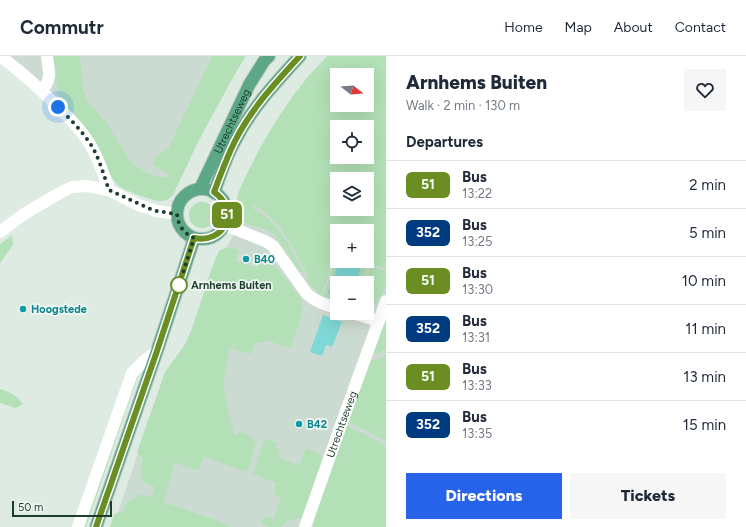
<!DOCTYPE html>
<html lang="en">
<head>
<meta charset="utf-8">
<style>
  body { margin:0; font-family:Figtree,sans-serif; background:#f6f6f7; color:#1f2937; height:100vh; display:flex; flex-direction:column; font-size:15px; white-space:nowrap }
  * { box-sizing:border-box; margin:0 }
  p { font-size:13px; color:#747a83 }
  .icon { flex:none; width:22px; height:22px; fill:none; stroke:currentColor; stroke-width:2; stroke-linecap:round; stroke-linejoin:round }
  .map { position:relative; flex:1; overflow:hidden }
  .side { display:flex; flex-direction:column; background:#fff; width:360px }
  .side>* { flex:none }
  .badge { padding:0 8px; border-radius:6px; font-size:14px; line-height:26px }
  .needle { width:26px; rotate:107deg }
  .fabs { position:absolute; left:330px; top:12px; display:grid; gap:8px }
  .fabs a { display:grid; place-items:center; width:44px; height:44px; border-radius:0px; background:#fff; box-shadow:0 4px 16px #0002; font-size:20px }
  .scale { position:absolute; left:12px; bottom:10px; width:100px; box-sizing:border-box; padding-left:4px; border:2px solid #1d3d2e; border-top:0; font-size:11px; line-height:14px; white-space:nowrap; color:#1d3d2e; -webkit-text-stroke:3px #eef8f1; paint-order:stroke }
  .you { position:absolute; width:20px; height:20px; margin:-10px; border:3px solid #fff; border-radius:50%; background:#1a73e8; box-shadow:0 0 0 6px #1a73e833 }
  .map>.badge { position:absolute; translate:-50% -50%; box-shadow:0 0 0 2px #fff }
  h2 { padding:0 20px; font-size:15px; line-height:36px }
  .round { display:grid; place-items:center; flex:none; width:42px; height:42px; border-radius:0px; background:#f6f6f7 }
  .summary { display:flex; align-items:center; justify-content:space-between; height:68px; padding:0 20px }
  h1 { font-size:19px; font-weight:800; line-height:30px }
  .cta { display:flex; gap:8px; margin-top:auto; padding:8px 20px }
  .cta a { flex:1; height:46px; border-radius:0px; background:#2563eb; color:#fff; font-size:16px; font-weight:800; line-height:46px; text-align:center }
  .cta a+a { background:#f6f6f7; color:#1f2937 }
  ul { padding:0; list-style:none }
  li { display:flex; align-items:center; gap:12px; height:48px; padding:0 20px; border-top:1px solid #e0e1e3 }
  li div { flex:1 }
  li b { display:block; font-size:15px }
  li em { font-style:normal }
  li .badge { min-width:44px; font-weight:700; text-align:center }
  header { display:flex; align-items:center; gap:24px; box-sizing:border-box; height:56px; padding:0 20px; background:#fff; border-bottom:1px solid #e0e1e3 }
  header strong { font-size:19px }
  nav { display:flex; gap:22px; margin-inline-start:auto; font-size:14px }
  main { display:flex; flex:1; min-height:0 }
  .map>svg:first-child { display:block }
  .built { fill:#ccdbd1; fill-rule:evenodd }
  .green { fill:#b3e0b7; fill-rule:evenodd }
  .water { fill:#7ed8d5 }
  .lines { fill:none; stroke-linecap:round; stroke-linejoin:round }
  .primary-casing { stroke:#bbc5c0; stroke-width:14 }
  .minor { stroke:#fff; stroke-width:12 }
  .primary { stroke:#5ca786; stroke-width:12 }
  .line-casing { stroke:#fff; stroke-width:9 }
  .line { stroke:#6b8e23; stroke-width:6 }
  .walk { stroke:#1d3d2e; stroke-width:4; stroke-dasharray:0 7.2 }
  .culture-dot { fill:#0f9aa8; stroke:#eef8f1; stroke-width:1.5 }
  .stop-dot { fill:#fff; stroke:#6b8e23; stroke-width:2 }
  .labels { text-anchor:middle; stroke-width:3.5; stroke-linejoin:round; paint-order:stroke }
  .street-label { font-size:11px; fill:#1d3d2e; stroke:#eef8f1 }
  .culture-label { font-size:11px; font-weight:bold; fill:#0d838f; stroke:#eef8f1; text-anchor:start }
  .stop-label { font-size:11px; font-weight:bold; fill:#1d3d2e; stroke:#eef8f1; text-anchor:start }
</style>
</head>
<body>
<header>
<strong>Commutr</strong>
<nav><a>Home</a><a>Map</a><a>About</a><a>Contact</a></nav>
</header>
<main>
<div class="map">
<svg width="386" height="471" viewBox="0 0 386 471">
  <rect width="100%" height="100%" fill="#ddebe3"/>
  <!-- built -->
  <g class="built">
    <polygon points="8,0 244,0 197,86 173,139 169,143 164,144 108,114"/>
    <path d="M386,0V471H113L140,391L167,318L187,284L197,260L211,214L228,189L243,160L330,2ZM337,19H367V49H337ZM337,71H367V101H337ZM337,123H367V153H337ZM337,175H367V205H337ZM337,227H367V257H337Z"/>
  </g>
  <!-- green -->
  <g class="green">
    <path d="M53,0H80L83,33L87,45L106,66L132,108L140,113L151,119L167,122L169,118L153,109C154,100 160,97 168,93L212,0H246L236,16L198,86L174,137C170,142 165,146 158,145C151,144 123,134 119,130C114,126 111,120 108,114L60,44Z"/>
    <path d="M327,0H386V212C382,211 374,210 371,207C365,201 367,183 367,175H337V193L334,199L322,238H320L309,228L305,213L286,180L279,170L266,157L260,152L254,149L253,153C278,163 290,193 303,215L300,216L276,180C267,170 247,171 241,163C238,159 236,148 237,143C238,135 243,127 246,120C262,86 283,51 307,22C313,15 321,7 327,0ZM337,19H367V49H337ZM337,71H367V101H337ZM337,123H367V153H337Z"/>
    <circle cx="202" cy="159" r="13"/>
    <polygon points="12,179 13,189 0,207 0,188"/>
    <path d="M225,192H232L239,194L236,205L257,212L262,201C276,209 283,219 292,232C296,237 302,241 302,247C304,258 294,281 290,292L266,284L264,287L258,286L254,290L251,298L239,295L231,292L229,294L223,328L230,364L235,380L241,376L250,379L254,385L255,390L247,416L204,401L199,415L175,407L163,446L227,468L228,470L232,471H110L114,458L122,456C129,445 127,445 140,438L151,441L155,431L144,426C140,416 139,413 143,402L137,396L165,316L187,286L191,275L216,201L219,195Z"/>
    <polygon points="337,198 337,205 366,205 367,209 362,227 337,227 337,245 325,241 324,239"/>
    <path d="M371,211L386,215C386,220 386,228 385,232C382,240 375,248 367,251V227H365L369,214Z"/>
    <polygon points="386,261 386,293 377,298 373,297"/>
    <polygon points="386,299 386,385 371,377 348,366 370,304 377,304"/>
    <polygon points="137,317 139,317 86,471 83,471"/>
    <path d="M0,333C9,336 17,339 23,348L16,352L0,347Z"/>
    <polygon points="347,370 369,380 386,390 386,471 314,471 314,464"/>
    <polygon points="265,383 277,387 276,392 279,394 279,398 282,403 299,409 306,392 320,398 323,403 302,462 297,462 288,465 281,471 271,471 261,468 264,460 274,463 281,441 273,438 276,427 253,418"/>
  </g>
  <!-- water -->
  <g class="water">
    <path d="M341,205H357C362,212 359,219 356,227H337V241L328,237L339,206Z"/>
    <polygon points="323,259 342,266 332,291 326,289 322,300 310,296"/>
  </g>
  <g class="lines">
    <defs>
      <g id="primary">
        <circle cx="202" cy="158" r="25"/>
        <path id="s2" d="M200,133L249,29L264,5L269,0"/>
        <path d="M214,137C220,119 226,101 235,85C251,53 276,26 300,0"/>
        <polyline points="96,471 157,295 194,183"/>
      </g>
    </defs>
    <!-- primary casing -->
    <use href="#primary" class="primary-casing"/>
    <!-- minor -->
    <g class="minor">
      <path d="M0,0C19,14 37,30 54,47C67,60 85,77 93,94C100,106 104,120 109,134"/>
      <path d="M42,35C52,22 49,16 47,0"/>
      <path d="M225,169L265,185L273,190L307,238C316,246 326,249 337,252"/>
      <polyline points="0,176 24,158 58,138 72,131 87,130 109,134 138,149 148,152 156,155 177,158"/>
      <polyline points="352,257 379,265"/>
      <polyline points="78,471 132,317 143,306 157,295"/>
      <path id="s1" d="M305,471L342,366L386,245"/>
    </g>
    <!-- primary -->
    <use href="#primary" class="primary"/>
  </g>
  <g class="lines">
    <defs>
      <path id="line" d="M96,471L157,295L194,182C225,188 240,154 214,136C220,120 227,101 235,85C251,53 276,26 300,0"/>
    </defs>
    <!-- line casing -->
    <use href="#line" class="line-casing"/>
    <!-- line -->
    <use href="#line" class="line"/>
    <!-- walk -->
    <path class="walk" d="M58,51C70,63 84,77 93,92C100,105 104,120 109,134L148,152L156,155L177,158C178,170 184,177 194,182L177,236L179,229"/>
  </g>
  <!-- markers -->
  <g class="culture-dot">
    <circle cx="246" cy="203" r="4"/>
    <circle cx="23" cy="253" r="4"/>
    <circle cx="299" cy="368" r="4"/>
  </g>
  <circle class="stop-dot" cx="179" cy="229" r="8"/>
  <g class="labels">
    <!-- street labels -->
    <g class="street-label">
      <text dy="4" stroke="none"><textPath href="#s2" startOffset="75">Utrechtseweg</textPath></text>
      <text dy="4" stroke="none"><textPath href="#s1" startOffset="109">Utrechtseweg</textPath></text>
    </g>
    <!-- culture labels -->
    <g class="culture-label">
      <text x="254" y="207">B40</text>
      <text x="31" y="257">Hoogstede</text>
      <text x="307" y="372">B42</text>
    </g>
    <!-- stop labels -->
    <g class="stop-label">
      <text x="191" y="233">Arnhems Buiten</text>
    </g>
  </g>
</svg>
<div class="fabs">
<a><svg class="needle" viewBox="-14 -14 28 28"><path d="M0-13l5 13h-10z" fill="#e53935"/><path d="M0 13l5-13h-10z" fill="#747a83"/></svg></a>
<a><svg class="icon" aria-label="locate" viewBox="0 0 24 24"><circle cx="12" cy="12" r="6"/><path d="M12 2v4M12 18v4M2 12h4M18 12h4"/></svg></a>
<a><svg class="icon" aria-label="layers" viewBox="0 0 24 24"><path d="M12 4l9 5-9 5-9-5zM3 14l9 5 9-5"/></svg></a>
<a>+</a>
<a>−</a>
</div>
<div class="scale">50 m</div>
<div class="you" style="left:58px;top:51px"></div>
<b class="badge" style="left:227px;top:159px;background:#6b8e23;color:#fff">51</b>
</div>
<section class="side">
<div class="summary"><div><h1>Arnhems Buiten</h1><p>Walk · 2 min · 130 m</p></div><a class="round"><svg class="icon" aria-label="heart" viewBox="0 0 24 24"><path d="M12 20l-8-8c-3-5 5-10 8-4 3-6 11-1 8 4z"/></svg></a></div>
<h2>Departures</h2>
<ul>
<li><span class="badge" style="background:#6b8e23;color:#fff">51</span><div><b>Bus</b><p>13:22</p></div><em>2 min</em></li>
<li><span class="badge" style="background:#003b80;color:#fff">352</span><div><b>Bus</b><p>13:25</p></div><em>5 min</em></li>
<li><span class="badge" style="background:#6b8e23;color:#fff">51</span><div><b>Bus</b><p>13:30</p></div><em>10 min</em></li>
<li><span class="badge" style="background:#003b80;color:#fff">352</span><div><b>Bus</b><p>13:31</p></div><em>11 min</em></li>
<li><span class="badge" style="background:#6b8e23;color:#fff">51</span><div><b>Bus</b><p>13:33</p></div><em>13 min</em></li>
<li><span class="badge" style="background:#003b80;color:#fff">352</span><div><b>Bus</b><p>13:35</p></div><em>15 min</em></li>
</ul>
<div class="cta"><a>Directions</a><a>Tickets</a></div>
</section>
</main>
</body>
</html>
